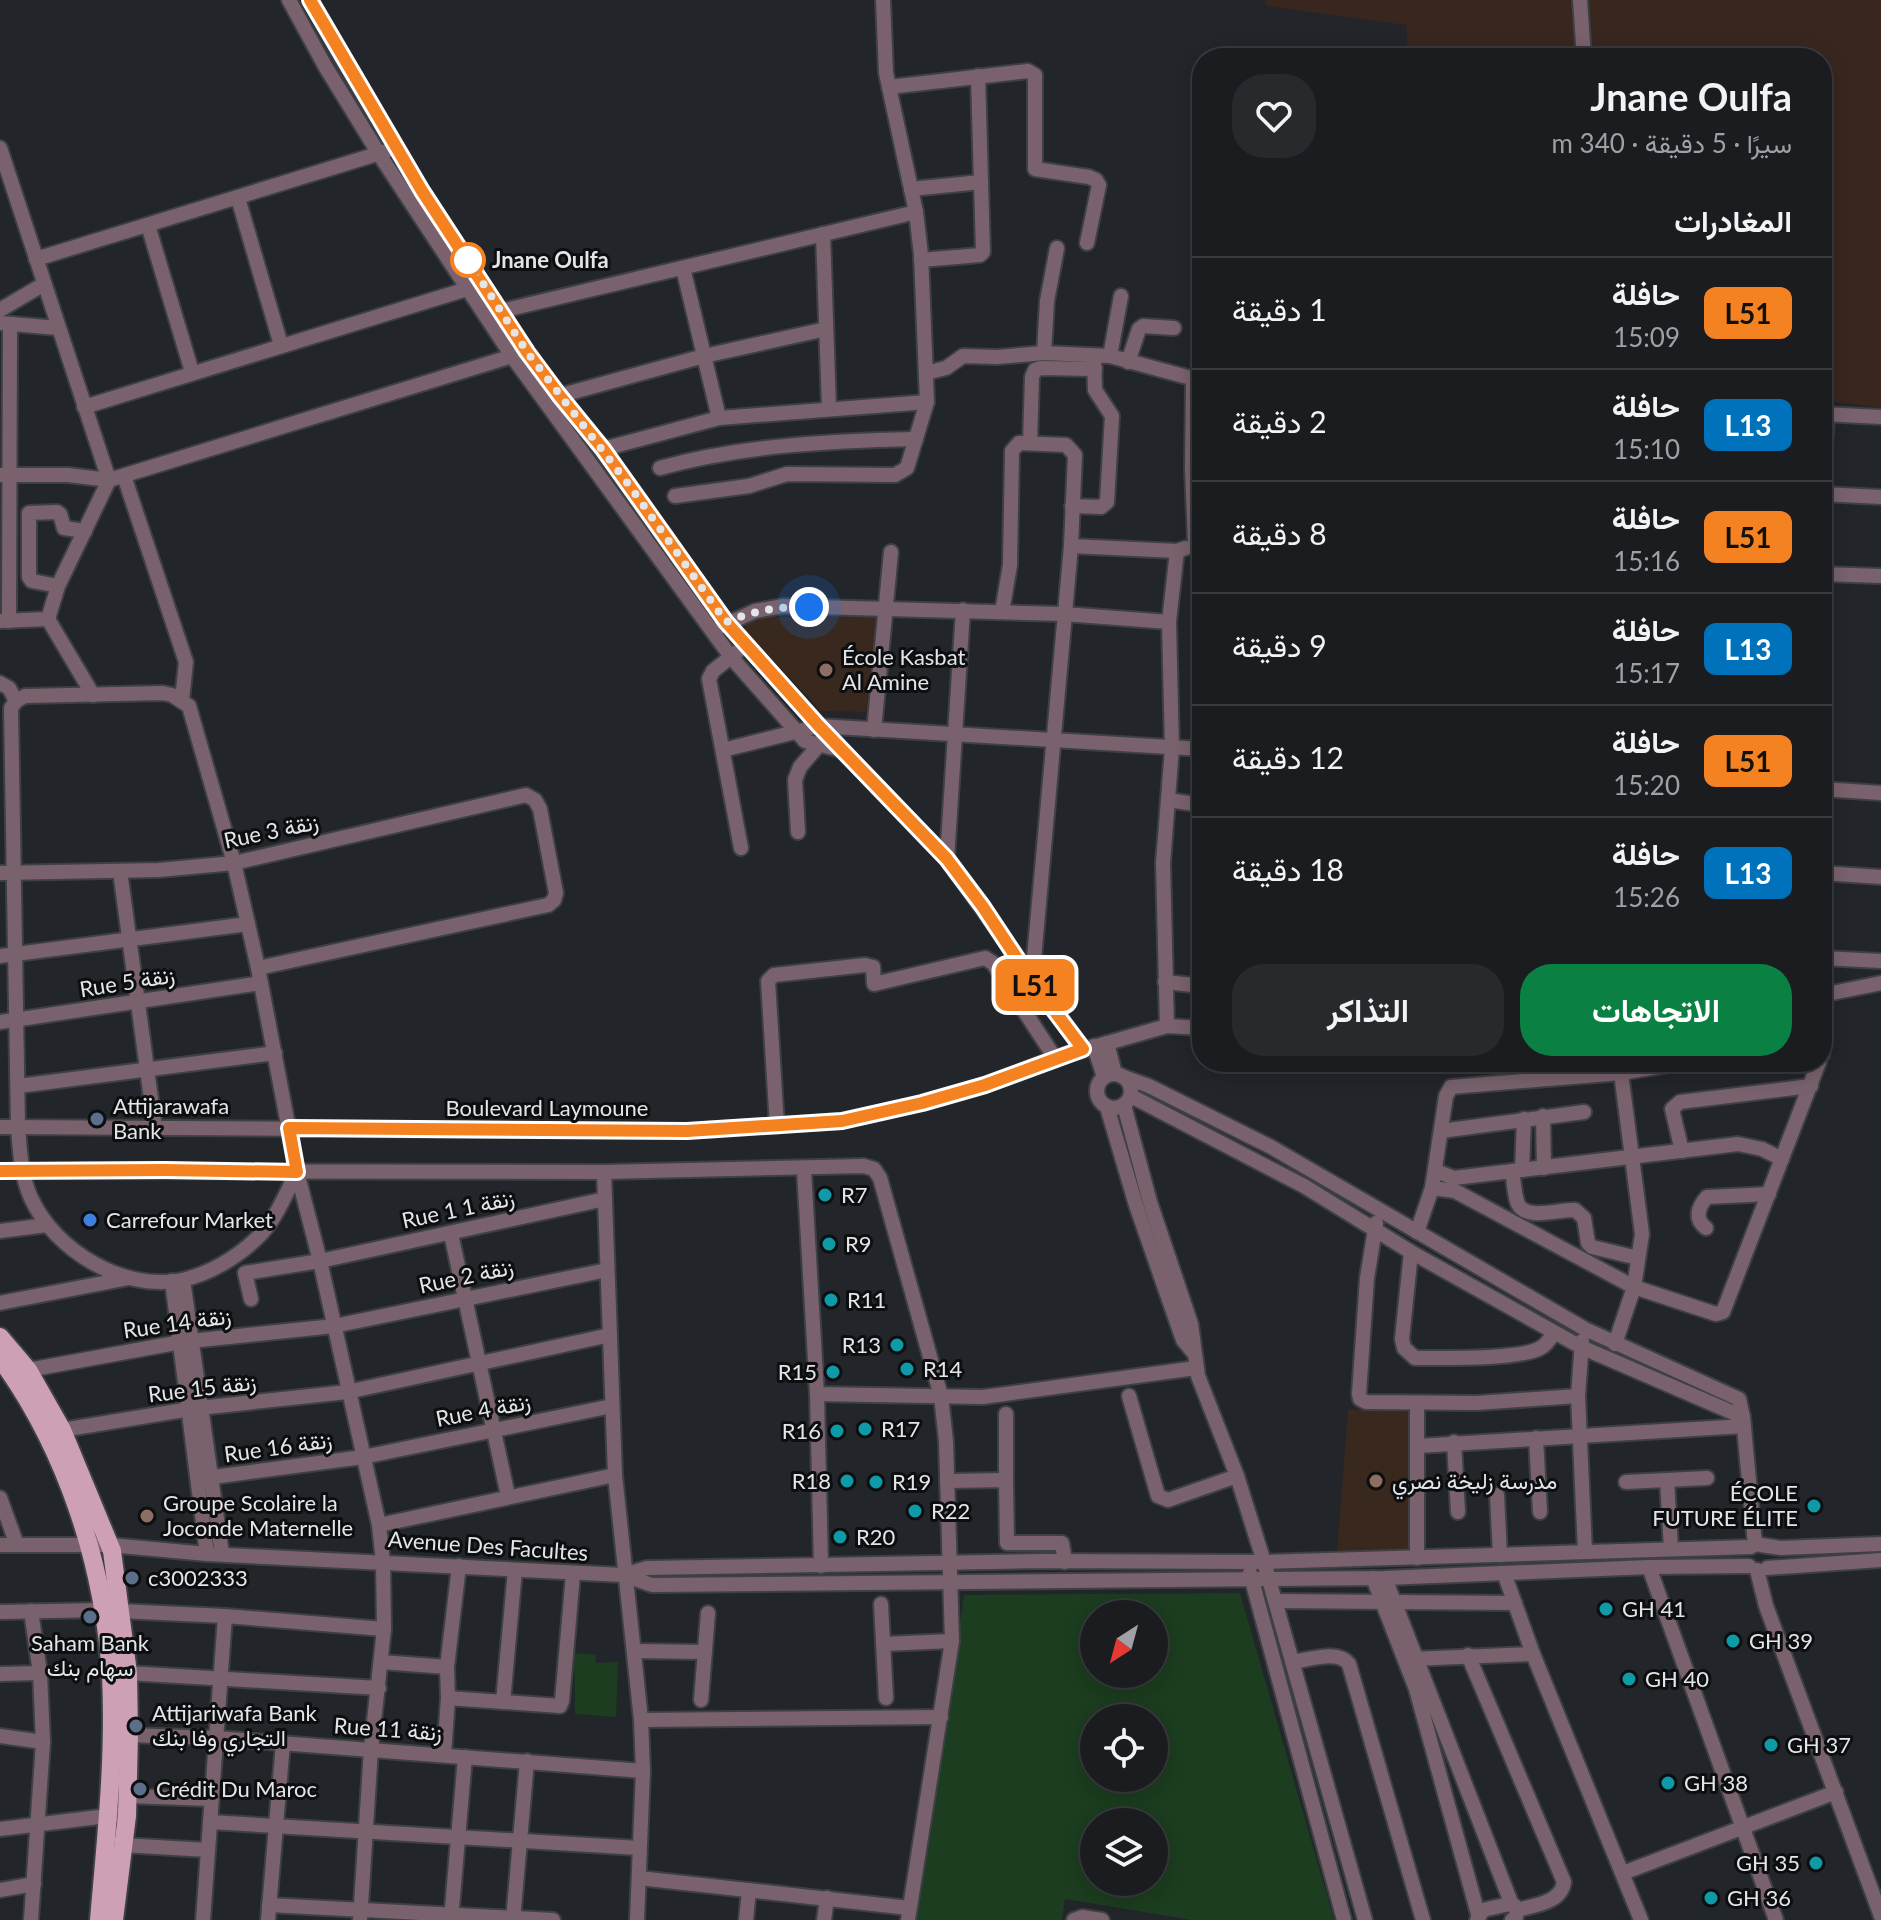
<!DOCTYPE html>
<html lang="ar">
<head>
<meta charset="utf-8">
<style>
  body { margin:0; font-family:Lato,Vazirmatn,sans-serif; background:#27292d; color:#f1f3f6; direction:rtl; height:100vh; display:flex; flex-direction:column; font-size:30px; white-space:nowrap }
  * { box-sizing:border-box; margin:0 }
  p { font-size:26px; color:#9fa1a5 }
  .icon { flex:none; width:44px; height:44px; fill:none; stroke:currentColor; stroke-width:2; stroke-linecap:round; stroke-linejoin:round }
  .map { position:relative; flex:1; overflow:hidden; direction:ltr }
  .details { position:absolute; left:1192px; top:48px; width:640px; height:1024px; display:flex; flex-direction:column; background:#1a1c20; border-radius:32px; box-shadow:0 4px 20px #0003,0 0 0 2px #383a3e; direction:rtl }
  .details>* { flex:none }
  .badge { padding:0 16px; border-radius:12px; font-size:28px; line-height:52px }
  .needle { width:52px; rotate:216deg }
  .fabs { position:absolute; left:1080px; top:1600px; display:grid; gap:16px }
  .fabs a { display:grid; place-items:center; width:88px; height:88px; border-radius:50%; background:#1a1c20; box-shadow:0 4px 20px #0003,0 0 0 2px #383a3e; font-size:40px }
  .you { position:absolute; width:40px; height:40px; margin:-20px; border:6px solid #fff; border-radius:50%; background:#1a73e8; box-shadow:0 0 0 12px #1a73e833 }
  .map>.badge { position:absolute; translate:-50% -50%; box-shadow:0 0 0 4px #fff }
  h2 { padding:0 40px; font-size:30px; line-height:72px }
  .round { display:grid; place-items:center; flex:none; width:84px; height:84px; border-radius:32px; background:#27292d }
  .head { display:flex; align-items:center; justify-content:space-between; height:136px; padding:0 40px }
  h1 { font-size:38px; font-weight:700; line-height:60px }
  .button { display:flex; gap:16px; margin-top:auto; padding:16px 40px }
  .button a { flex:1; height:92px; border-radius:32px; background:#0b8043; color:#fff; font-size:32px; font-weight:700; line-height:92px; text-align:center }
  .button a+a { background:#27292d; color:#f1f3f6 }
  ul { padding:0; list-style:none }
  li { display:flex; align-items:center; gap:24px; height:112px; padding:0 40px; border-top:2px solid #383a3e }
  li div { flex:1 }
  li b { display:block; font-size:30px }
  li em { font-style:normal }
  li .badge { min-width:88px; font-weight:700; text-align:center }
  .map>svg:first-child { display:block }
  .industrial { fill:#39271f }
  .education { fill:#38281d }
  .green { fill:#1c3d1f; fill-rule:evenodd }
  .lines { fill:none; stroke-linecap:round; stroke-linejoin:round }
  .minor-casing { stroke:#3d4045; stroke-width:18 }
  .major-casing { stroke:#3d4045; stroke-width:22 }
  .minor { stroke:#79626d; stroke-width:14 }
  .major { stroke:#cda0b6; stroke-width:18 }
  .line-casing { stroke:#fff; stroke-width:18 }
  .line { stroke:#f58220; stroke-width:12 }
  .walk { stroke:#e3e5e9; stroke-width:8; stroke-dasharray:0 14.4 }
  .stop-dot { fill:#fff; stroke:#f58220; stroke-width:4 }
  .education-dot { fill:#8d6e63; stroke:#0d0e10; stroke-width:3 }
  .service-dot { fill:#5c6f8a; stroke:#0d0e10; stroke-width:3 }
  .culture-dot { fill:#0f9aa8; stroke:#0d0e10; stroke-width:3 }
  .shop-dot { fill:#3f7fe0; stroke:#0d0e10; stroke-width:3 }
  .labels { text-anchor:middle; stroke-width:6; stroke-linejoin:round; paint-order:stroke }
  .stop-label { font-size:22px; font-weight:bold; fill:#e3e5e9; stroke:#0d0e10; text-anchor:start }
  .poi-label { font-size:22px; fill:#e3e5e9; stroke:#0d0e10; text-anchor:start }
  .street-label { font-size:22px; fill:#e3e5e9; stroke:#0d0e10 }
</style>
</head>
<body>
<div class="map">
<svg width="1881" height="1920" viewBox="0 0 1881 1920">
  <rect width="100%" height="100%" fill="#22252a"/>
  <!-- industrial -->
  <polygon class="industrial" points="1265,0 1881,0 1881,408 1822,400 1822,58 1408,58 1406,25 1266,6"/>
  <!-- education -->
  <g class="education">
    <polygon points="753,617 877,617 866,712 821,711 743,629"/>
    <polygon points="1348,1409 1408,1412 1411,1550 1337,1552"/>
  </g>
  <!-- green -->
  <g class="green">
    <path d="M1240,1593L1334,1920H1192L1065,1899L1062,1920H916L964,1595ZM1094,1614H1154V1674H1094ZM1094,1718H1154V1778H1094ZM1094,1822H1154V1882H1094Z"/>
    <polygon points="574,1653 595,1655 596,1663 618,1662 616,1717 575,1714"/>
  </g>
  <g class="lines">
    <defs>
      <g id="minor">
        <polyline points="289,0 325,66 379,154 512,356 731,657 805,741 841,750"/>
        <polyline points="310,0 341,57 422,191 527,352 559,395 629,485 726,622 819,726 947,859 1083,1049"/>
        <polyline points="1580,0 1584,58"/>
        <polyline points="889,87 1028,71 1035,75 1035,169 1089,177 1096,180 1099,185 1087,243"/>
        <polyline points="0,148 109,480 58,586 48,619 0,621"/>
        <polyline points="911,189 981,182"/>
        <polyline points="238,198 281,345"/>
        <polyline points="148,225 192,372"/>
        <polyline points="823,234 829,408"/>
        <polyline points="36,259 387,151"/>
        <polyline points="921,260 980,255 983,252 978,76"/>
        <polyline points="683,268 719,418"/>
        <polyline points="0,310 44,284"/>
        <polyline points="501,311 916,212"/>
        <polyline points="0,323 58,328"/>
        <polyline points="1044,353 1047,301 1057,248"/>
        <polyline points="1110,356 1121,296"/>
        <polyline points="1128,362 1139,329 1143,326 1174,328"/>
        <polyline points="926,373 946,368 963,356 997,357 1044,353 1110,356 1202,381"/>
        <polyline points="1193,379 1192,468 1195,543"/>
        <polyline points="551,398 704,356 826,329"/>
        <polyline points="84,407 467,289"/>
        <polyline points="1822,414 1881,417"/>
        <polyline points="1030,443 1032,377 1035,370 1041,368 1095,369"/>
        <polyline points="603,449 719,418 927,402"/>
        <path d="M660,468C743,445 831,441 916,439"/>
        <polyline points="0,475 68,475 109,480 519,354"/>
        <polyline points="124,476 186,662 182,700"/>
        <polyline points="1822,482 1827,415"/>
        <polyline points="1822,494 1881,497"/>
        <polyline points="675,496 749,486 787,474 895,475 907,468 927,402 921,255 916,212 886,73 883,0"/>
        <polyline points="1072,506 1101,507 1107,502 1112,416 1095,390 1094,356"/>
        <polyline points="1071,546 1177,551 1186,548"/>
        <polyline points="1822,574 1881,576"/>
        <polyline points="58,586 32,581 29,577 29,513 57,512 60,514 64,528 85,531"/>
        <polyline points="1002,612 1010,565 1012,451 1019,443 1066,445 1075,455 1071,546 1032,981"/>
        <polyline points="48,619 93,695"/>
        <polyline points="9,621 10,324"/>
        <polyline points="720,627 755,611 783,606 1064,614 1169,622"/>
        <polyline points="737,652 713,671 709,679 741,848"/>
        <polyline points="0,683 9,688 16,701"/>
        <polyline points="874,730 891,552"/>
        <polyline points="723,750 819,726 1202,749"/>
        <polyline points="1822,789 1881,793"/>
        <polyline points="1168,800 1202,805"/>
        <polyline points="798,832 795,780 800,767 818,746"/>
        <polyline points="947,859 963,610"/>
        <polyline points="120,871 155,1128"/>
        <polyline points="0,873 159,870 234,863 526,795 535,800 540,809 556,893 554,900 548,905 258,968"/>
        <polyline points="1822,873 1881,877"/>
        <polyline points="0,956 248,924"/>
        <polyline points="1822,958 1881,961"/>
        <polyline points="1165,982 1202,986"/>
        <polyline points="1822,995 1881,983"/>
        <polyline points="0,1022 261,983"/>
        <polyline points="1167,1026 1163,863 1172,748 1169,622 1177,551"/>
        <polyline points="1107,1043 1115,1074"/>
        <polyline points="1822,1043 1822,1055"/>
        <polyline points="1094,1046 1104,1077"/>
        <polyline points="1686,1062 1621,1073 1451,1087 1446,1096 1432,1188 1455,1191 1634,1287 1716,1314 1723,1312 1819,1062"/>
        <circle cx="1114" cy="1091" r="17"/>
        <polyline points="1121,1076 1149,1086 1271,1147 1585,1329 1739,1399 1743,1417 1755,1545"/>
        <polyline points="18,1086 275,1053"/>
        <polyline points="1131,1096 1304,1186 1411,1252 1581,1347 1743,1417"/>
        <polyline points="1124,1105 1150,1202 1191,1324 1198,1376 1237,1476 1264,1562 1365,1920"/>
        <polyline points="1107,1107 1136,1205 1183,1340 1193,1352"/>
        <polyline points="1543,1116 1544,1168"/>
        <polyline points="777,1126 768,981 774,975 865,965 873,967 874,984 985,958 993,963 1055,1058"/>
        <polyline points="0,1127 687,1131 842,1121 922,1103 985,1085 1055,1058 1167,1026 1202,1028"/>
        <polyline points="1441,1131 1584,1112"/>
        <polyline points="1682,1151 1672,1109 1680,1102 1811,1086"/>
        <polyline points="804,1170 817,1394 821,1566"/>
        <polyline points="1522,1170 1524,1119"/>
        <polyline points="0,1171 604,1172 864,1166 874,1169 880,1178 941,1396 946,1441 952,1641 908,1920"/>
        <polyline points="1436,1171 1454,1178 1738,1144 1762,1149 1782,1159"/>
        <path d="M1512,1171C1514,1180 1514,1195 1518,1204C1526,1221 1560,1209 1575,1210L1584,1218L1588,1243L1592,1247L1638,1258"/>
        <path d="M297,1172C285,1195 275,1222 256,1239C236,1258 209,1274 182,1280C124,1292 55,1251 31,1198C21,1176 20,1152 18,1127L11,708L16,701L25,696L163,693L172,695L189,706L234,863L258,968L297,1172L320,1261L379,1525L383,1562L384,1629L371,1749L360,1920"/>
        <polyline points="604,1172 615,1475 641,1720 643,1771 637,1920"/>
        <polyline points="1376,1223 1367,1278 1359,1394 1360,1399 1366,1402 1477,1403 1578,1396"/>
        <path d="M1706,1228C1694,1219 1698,1207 1707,1197L1769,1194"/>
        <polyline points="0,1231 47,1225"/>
        <polyline points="1417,1232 1432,1188"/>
        <polyline points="451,1234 508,1496"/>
        <path d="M1411,1252L1402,1339L1404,1348L1415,1358C1440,1358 1524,1360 1542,1347C1547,1344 1551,1337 1554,1333"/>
        <polyline points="183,1280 222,1554"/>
        <polyline points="172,1281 207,1554"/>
        <polyline points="251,1299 245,1273 320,1261 605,1199"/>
        <polyline points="0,1303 129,1278"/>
        <polyline points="1582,1341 1578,1396 1585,1552"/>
        <polyline points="1615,1344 1634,1287 1642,1234 1621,1073"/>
        <polyline points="28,1370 181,1342 334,1326 607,1270"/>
        <polyline points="817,1394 983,1397 1196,1368"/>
        <polyline points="1129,1396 1158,1496 1168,1500 1237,1476"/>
        <polyline points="1417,1404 1417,1558"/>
        <polyline points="62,1430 190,1409 347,1392 610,1335"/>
        <polyline points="1536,1438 1540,1512"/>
        <polyline points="1454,1442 1458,1512"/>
        <polyline points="1418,1446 1744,1426"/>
        <polyline points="198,1479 363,1457 612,1406"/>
        <polyline points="1006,1480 1006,1414"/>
        <polyline points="1667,1480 1671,1549"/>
        <polyline points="947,1481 1006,1480 1007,1543 1062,1543 1065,1562"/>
        <polyline points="1626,1482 1707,1478"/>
        <polyline points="1497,1495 1500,1555"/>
        <polyline points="0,1498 17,1545"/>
        <polyline points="379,1525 615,1475"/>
        <polyline points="0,1545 110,1545 207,1554 623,1575 647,1568 1042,1561 1264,1562 1751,1547"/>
        <polyline points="1761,1545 1781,1548 1881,1544"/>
        <polyline points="1649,1567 1776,1920"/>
        <polyline points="1767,1568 1881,1560"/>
        <polyline points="1757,1570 1766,1606 1881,1916"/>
        <polyline points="1250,1573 1344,1920"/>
        <polyline points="1504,1573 1533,1654 1641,1920"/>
        <polyline points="623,1575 652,1585 1385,1578 1649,1567 1749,1566"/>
        <polyline points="1373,1578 1416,1689 1478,1914"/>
        <polyline points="1385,1578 1512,1905"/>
        <polyline points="1275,1601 1515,1603"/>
        <polyline points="881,1604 886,1698"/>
        <polyline points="120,1611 225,1616 384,1629"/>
        <polyline points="0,1612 102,1610"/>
        <polyline points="883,1644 952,1641"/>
        <polyline points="635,1651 705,1652"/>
        <path d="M1468,1655L1564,1882C1561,1903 1535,1905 1517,1910"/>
        <polyline points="1410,1659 1533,1654"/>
        <polyline points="381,1662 447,1667"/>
        <path d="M1292,1662C1309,1660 1338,1649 1349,1664L1423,1920"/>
        <polyline points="128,1673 379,1688"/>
        <polyline points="0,1674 40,1673"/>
        <polyline points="448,1698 560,1706 562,1701 573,1574"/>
        <polyline points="701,1700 708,1613"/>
        <polyline points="503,1702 515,1570"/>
        <polyline points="641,1720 941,1717"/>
        <polyline points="129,1735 216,1738 643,1771"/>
        <polyline points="0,1736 43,1742"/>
        <polyline points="444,1755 448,1698 447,1667 459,1566"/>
        <polyline points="127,1796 211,1799"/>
        <polyline points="210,1822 639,1848"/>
        <polyline points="0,1829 115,1815"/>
        <polyline points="122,1845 208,1850"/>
        <polyline points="1623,1873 1836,1792"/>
        <polyline points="639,1878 909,1908"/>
        <polyline points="0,1890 34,1884"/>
        <polyline points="269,1905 553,1920"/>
        <polyline points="31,1920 43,1742 40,1673 31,1611"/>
        <polyline points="203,1920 225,1616"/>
        <polyline points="268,1920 283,1743"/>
        <polyline points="451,1920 465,1757"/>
        <polyline points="513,1920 527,1761"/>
        <polyline points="746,1920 749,1890"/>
        <polyline points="824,1920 827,1898"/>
        <polyline points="1074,1920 1082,1917 1102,1920"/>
        <polyline points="1477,1920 1483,1910 1509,1904 1515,1906 1517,1910 1516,1917 1512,1920"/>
      </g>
      <g id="major">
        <polyline points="0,1337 28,1370 62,1430 112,1551 128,1673 129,1735 127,1816 114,1920"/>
        <path d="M0,1358C66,1448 104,1564 111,1676C115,1758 106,1839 99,1920"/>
      </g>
    </defs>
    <!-- minor casing -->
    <use href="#minor" class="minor-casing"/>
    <!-- major casing -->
    <use href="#major" class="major-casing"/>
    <!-- minor -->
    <use href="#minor" class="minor"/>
    <!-- major -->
    <use href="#major" class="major"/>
  </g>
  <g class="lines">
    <defs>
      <polyline id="line" points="0,1171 165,1170 297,1172 289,1128 687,1131 842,1121 922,1103 985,1085 1083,1049 1032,981 983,907 947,859 819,726 726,622 603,449 559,395 527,352 422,191 310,0"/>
    </defs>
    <!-- line casing -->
    <use href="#line" class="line-casing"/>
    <!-- line -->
    <use href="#line" class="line"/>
    <!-- walk -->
    <path class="walk" d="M468,260L527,352L629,485L726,622C754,611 778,606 809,607"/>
  </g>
  <!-- markers -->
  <circle class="stop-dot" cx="468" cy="260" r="16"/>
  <g class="education-dot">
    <circle cx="826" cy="670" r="8"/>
    <circle cx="1376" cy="1481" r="8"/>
    <circle cx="147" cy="1516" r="8"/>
  </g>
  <g class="service-dot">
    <circle cx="97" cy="1119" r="8"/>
    <circle cx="132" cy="1578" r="8"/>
    <circle cx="90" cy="1617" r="8"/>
    <circle cx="136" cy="1726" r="8"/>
    <circle cx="140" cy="1789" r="8"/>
  </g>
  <g class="culture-dot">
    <circle cx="825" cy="1195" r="8"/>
    <circle cx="829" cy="1244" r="8"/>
    <circle cx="831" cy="1300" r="8"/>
    <circle cx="897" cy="1345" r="8"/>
    <circle cx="907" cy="1369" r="8"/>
    <circle cx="833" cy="1372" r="8"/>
    <circle cx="865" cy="1429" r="8"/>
    <circle cx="837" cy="1431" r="8"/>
    <circle cx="847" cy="1481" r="8"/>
    <circle cx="876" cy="1482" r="8"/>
    <circle cx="1814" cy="1506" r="8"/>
    <circle cx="915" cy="1511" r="8"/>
    <circle cx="840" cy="1537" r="8"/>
    <circle cx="1606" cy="1609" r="8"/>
    <circle cx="1733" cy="1641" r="8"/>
    <circle cx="1629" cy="1679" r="8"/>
    <circle cx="1771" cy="1745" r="8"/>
    <circle cx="1668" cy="1783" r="8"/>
    <circle cx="1816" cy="1863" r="8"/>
    <circle cx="1711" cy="1898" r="8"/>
  </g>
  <circle class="shop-dot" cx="90" cy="1220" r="8"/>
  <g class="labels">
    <!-- stop labels -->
    <g class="stop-label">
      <text x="492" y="268">Jnane Oulfa</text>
    </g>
    <!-- poi labels -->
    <g class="poi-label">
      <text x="842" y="665">École Kasbat<tspan x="842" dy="25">Al Amine</tspan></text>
      <text x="113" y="1114">Attijarawafa<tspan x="113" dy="25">Bank</tspan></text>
      <text x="841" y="1203">R7</text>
      <text x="106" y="1228">Carrefour Market</text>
      <text x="845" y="1252">R9</text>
      <text x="847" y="1308">R11</text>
      <text x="881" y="1353" text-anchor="end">R13</text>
      <text x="923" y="1377">R14</text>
      <text x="817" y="1380" text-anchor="end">R15</text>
      <text x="881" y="1437">R17</text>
      <text x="821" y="1439" text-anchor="end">R16</text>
      <text x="831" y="1489" text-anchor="end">R18</text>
      <text x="1392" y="1489">مدرسة زليخة نصري</text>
      <text x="892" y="1490">R19</text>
      <text x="1798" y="1501" text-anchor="end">ÉCOLE<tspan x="1798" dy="25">FUTURE ÉLITE</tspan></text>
      <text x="163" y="1511">Groupe Scolaire la<tspan x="163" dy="25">Joconde Maternelle</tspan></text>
      <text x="931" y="1519">R22</text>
      <text x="856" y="1545">R20</text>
      <text x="148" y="1586">c3002333</text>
      <text x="1622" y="1617">GH 41</text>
      <text x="1749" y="1649">GH 39</text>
      <text x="90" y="1651" text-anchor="middle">Saham Bank<tspan x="90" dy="25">سهام بنك</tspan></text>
      <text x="1645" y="1687">GH 40</text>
      <text x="152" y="1721">Attijariwafa Bank<tspan x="152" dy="25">التجاري وفا بنك</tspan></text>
      <text x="1787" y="1753">GH 37</text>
      <text x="1684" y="1791">GH 38</text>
      <text x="156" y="1797">Crédit Du Maroc</text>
      <text x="1800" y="1871" text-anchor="end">GH 35</text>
      <text x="1727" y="1906">GH 36</text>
    </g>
    <!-- street labels -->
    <g class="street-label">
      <text transform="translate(271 831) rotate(-12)" y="8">Rue 3 زنقة</text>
      <text transform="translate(127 982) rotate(-9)" y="8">Rue 5 زنقة</text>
      <text x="547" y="1116">Boulevard Laymoune</text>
      <text transform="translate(458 1209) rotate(-12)" y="8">Rue 1 زنقة 1</text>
      <text transform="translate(466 1276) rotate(-12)" y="8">Rue 2 زنقة</text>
      <text transform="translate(177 1323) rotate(-8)" y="8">Rue 14 زنقة</text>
      <text transform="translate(202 1388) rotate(-7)" y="8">Rue 15 زنقة</text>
      <text transform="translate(483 1410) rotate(-11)" y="8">Rue 4 زنقة</text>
      <text transform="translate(278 1447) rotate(-8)" y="8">Rue 16 زنقة</text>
      <text transform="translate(488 1546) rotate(4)" y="8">Avenue Des Facultes</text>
      <text transform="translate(388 1729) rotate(4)" y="8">Rue 11 زنقة</text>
    </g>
  </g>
</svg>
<div class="fabs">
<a><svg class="needle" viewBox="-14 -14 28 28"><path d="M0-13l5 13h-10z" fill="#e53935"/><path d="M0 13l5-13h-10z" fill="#9fa1a5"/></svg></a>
<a><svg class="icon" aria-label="locate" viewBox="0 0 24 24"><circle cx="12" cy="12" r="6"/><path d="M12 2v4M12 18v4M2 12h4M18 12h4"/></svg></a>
<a><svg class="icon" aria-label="layers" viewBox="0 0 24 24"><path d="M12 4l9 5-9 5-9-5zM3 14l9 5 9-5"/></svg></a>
</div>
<div class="you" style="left:809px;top:607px"></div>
<b class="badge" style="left:1035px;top:985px;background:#f58220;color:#111">L51</b>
<section class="details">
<div class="head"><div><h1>Jnane Oulfa</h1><p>سيرًا · 5 دقيقة · 340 m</p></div><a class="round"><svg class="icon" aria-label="heart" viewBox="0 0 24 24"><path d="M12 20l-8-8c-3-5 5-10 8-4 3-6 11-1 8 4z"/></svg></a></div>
<h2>المغادرات</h2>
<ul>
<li><span class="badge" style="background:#f58220;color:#111">L51</span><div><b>حافلة</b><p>15:09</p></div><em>1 دقيقة</em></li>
<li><span class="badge" style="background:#0072bc;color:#fff">L13</span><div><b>حافلة</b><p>15:10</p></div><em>2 دقيقة</em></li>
<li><span class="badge" style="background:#f58220;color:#111">L51</span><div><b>حافلة</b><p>15:16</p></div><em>8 دقيقة</em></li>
<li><span class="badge" style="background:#0072bc;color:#fff">L13</span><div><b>حافلة</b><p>15:17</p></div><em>9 دقيقة</em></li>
<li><span class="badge" style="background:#f58220;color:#111">L51</span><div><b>حافلة</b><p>15:20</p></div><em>12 دقيقة</em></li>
<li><span class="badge" style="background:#0072bc;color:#fff">L13</span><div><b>حافلة</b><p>15:26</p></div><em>18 دقيقة</em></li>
</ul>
<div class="button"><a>الاتجاهات</a><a>التذاكر</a></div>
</section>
</div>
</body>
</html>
